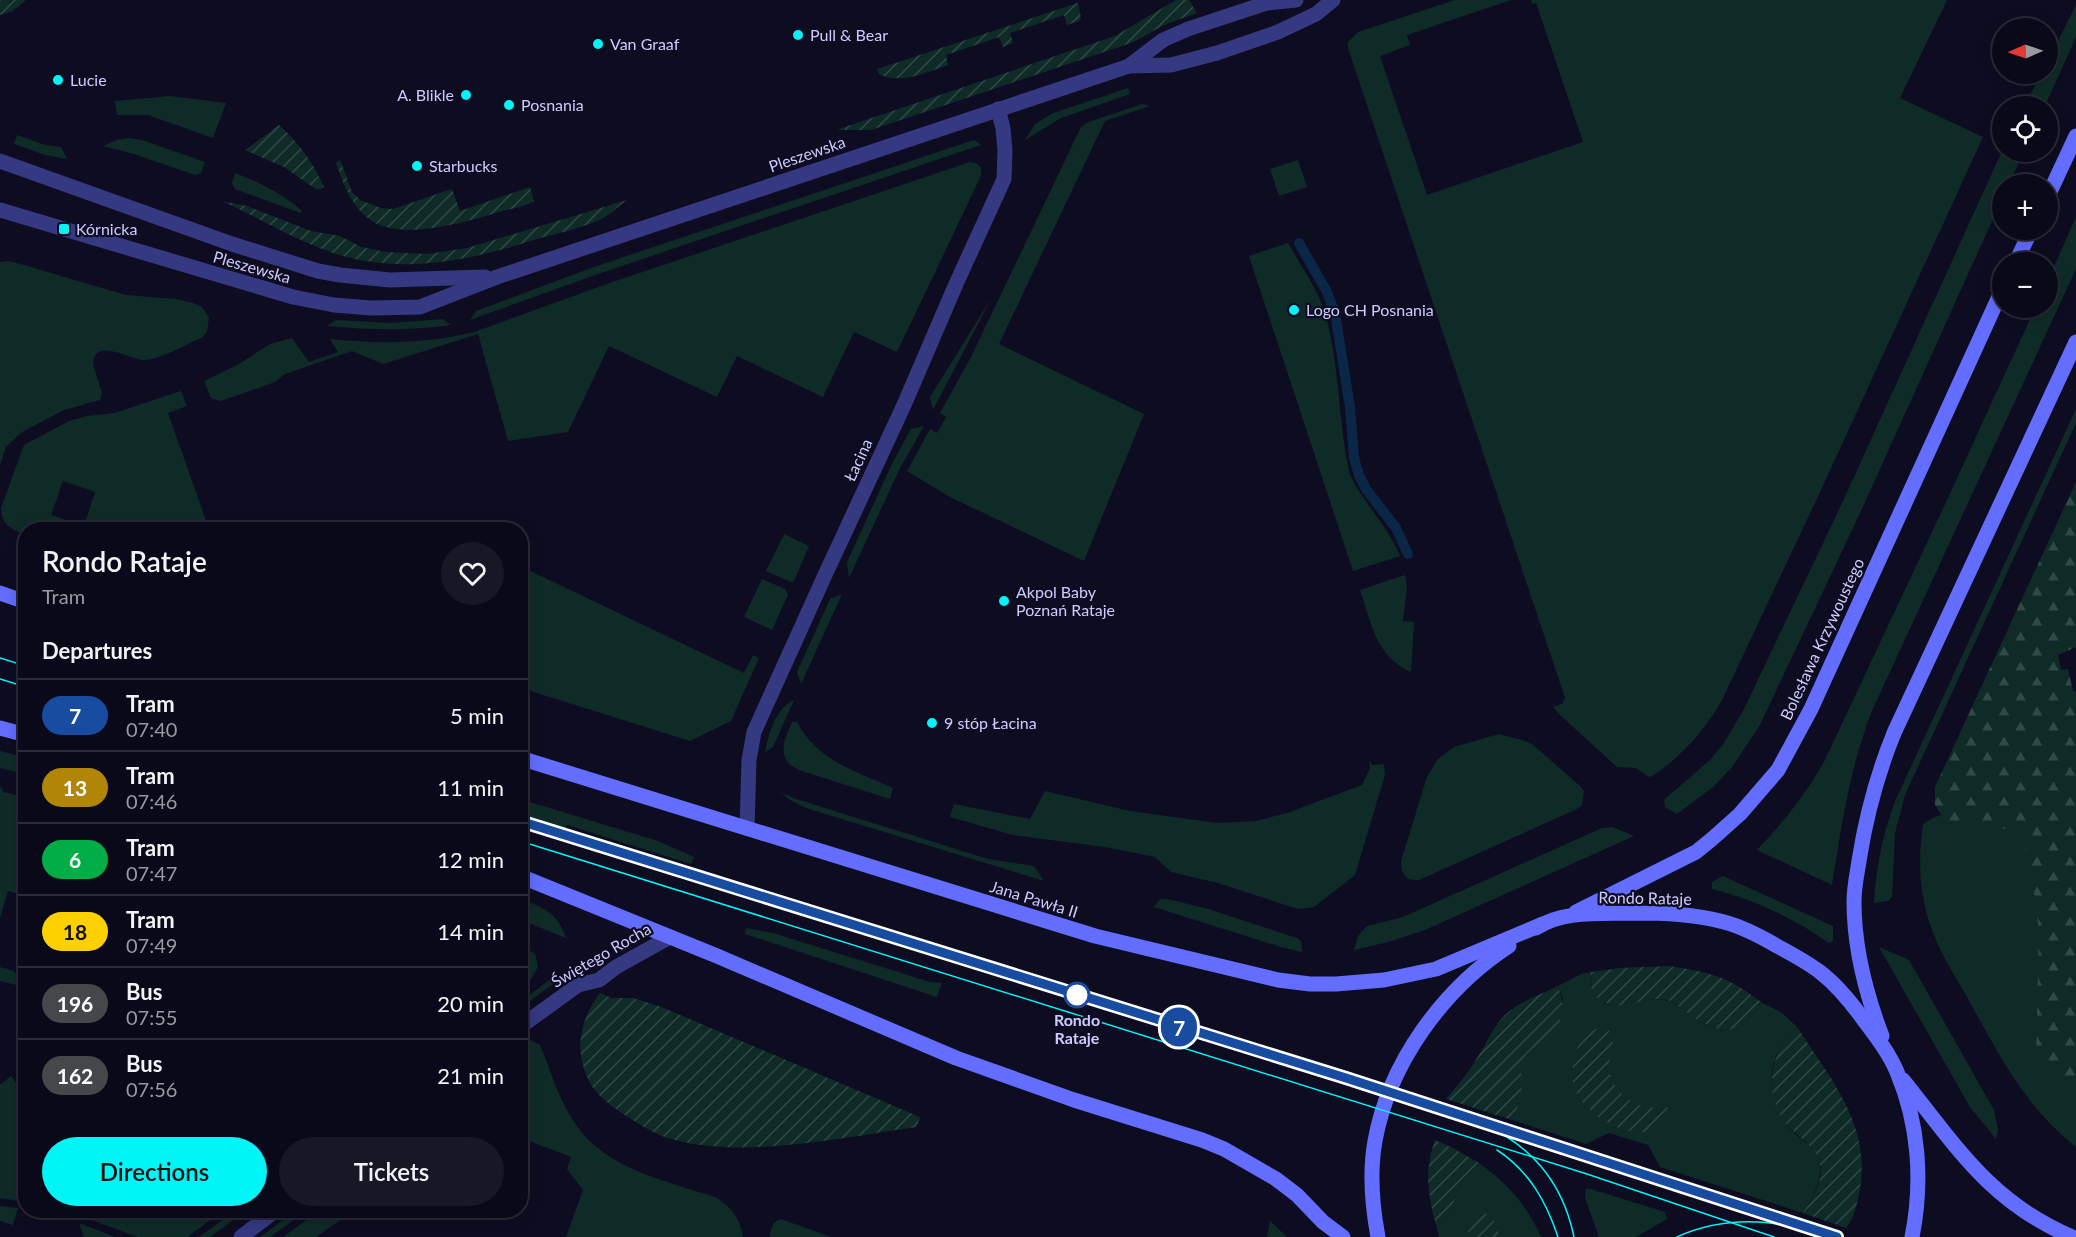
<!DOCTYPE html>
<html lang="en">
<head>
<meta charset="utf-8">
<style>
  body { margin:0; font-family:Lato,sans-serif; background:#181726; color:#f1f3f6; height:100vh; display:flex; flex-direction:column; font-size:22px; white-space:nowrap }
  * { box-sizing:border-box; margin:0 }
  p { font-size:20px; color:#999aa2 }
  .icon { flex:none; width:33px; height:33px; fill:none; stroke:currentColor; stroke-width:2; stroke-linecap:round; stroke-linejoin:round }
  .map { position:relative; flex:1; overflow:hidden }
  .details { position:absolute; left:18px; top:522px; width:510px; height:696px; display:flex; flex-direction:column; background:#0a0919; border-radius:24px; box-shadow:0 3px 15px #0003,0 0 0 2px #2a2a38 }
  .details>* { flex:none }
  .badge { padding:0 12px; border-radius:20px; font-size:21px; line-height:39px }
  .needle { width:39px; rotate:268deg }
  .controls { position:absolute; left:1992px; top:18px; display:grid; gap:12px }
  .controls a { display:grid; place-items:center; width:66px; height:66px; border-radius:50%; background:#0a0919; box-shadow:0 3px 15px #0003,0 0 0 2px #2a2a38; font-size:30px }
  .map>.badge { position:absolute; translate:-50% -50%; box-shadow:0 0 0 3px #fff }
  h2 { padding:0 24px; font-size:22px; line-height:54px }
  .round { display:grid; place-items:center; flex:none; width:63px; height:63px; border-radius:32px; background:#181726 }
  .summary { display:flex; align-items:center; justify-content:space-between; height:102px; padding:0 24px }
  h1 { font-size:28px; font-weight:600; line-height:45px }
  .button { display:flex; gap:12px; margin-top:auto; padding:12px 24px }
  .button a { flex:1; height:69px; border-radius:36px; background:#00f5f7; color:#111; font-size:24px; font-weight:600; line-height:69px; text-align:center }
  .button a+a { background:#181726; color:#f1f3f6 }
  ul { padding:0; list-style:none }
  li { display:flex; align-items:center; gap:18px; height:72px; padding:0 24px; border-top:2px solid #2a2a38 }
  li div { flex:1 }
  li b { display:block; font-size:22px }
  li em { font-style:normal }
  li .badge { min-width:66px; font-weight:700; text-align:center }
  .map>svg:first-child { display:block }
  .grass { fill:#0f2b28; fill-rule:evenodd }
  .forest { fill:url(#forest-firs) }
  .garden { fill:url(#garden-furrows) }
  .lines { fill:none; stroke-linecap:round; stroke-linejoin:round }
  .stream { stroke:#0a2747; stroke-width:10 }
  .street { stroke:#353982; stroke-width:15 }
  .secondary { stroke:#636dff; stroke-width:15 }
  .tram { stroke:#00f5f7; stroke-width:1.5 }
  .line-casing { stroke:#fff; stroke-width:14 }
  .line { stroke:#174ca1; stroke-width:9 }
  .poi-dot { fill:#00f5f7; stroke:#0e0c21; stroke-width:2 }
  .stop-dot { fill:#fff; stroke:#174ca1; stroke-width:3 }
  .labels { text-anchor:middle; stroke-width:4.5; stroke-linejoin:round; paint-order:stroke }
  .poi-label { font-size:16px; fill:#cdccff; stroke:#0e0c21; text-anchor:start }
  .street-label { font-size:16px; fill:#cdccff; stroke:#0e0c21 }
  .stop-label { font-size:16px; font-weight:bold; fill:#cdccff; stroke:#0e0c21 }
</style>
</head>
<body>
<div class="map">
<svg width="2076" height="1237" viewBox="0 0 2076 1237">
  <defs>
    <pattern id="forest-firs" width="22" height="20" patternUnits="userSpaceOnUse" patternTransform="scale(1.5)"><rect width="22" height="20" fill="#0f2b28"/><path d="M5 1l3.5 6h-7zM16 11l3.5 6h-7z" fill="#314948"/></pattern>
    <pattern id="garden-furrows" width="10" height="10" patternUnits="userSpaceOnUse" patternTransform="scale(1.5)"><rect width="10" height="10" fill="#0f2b28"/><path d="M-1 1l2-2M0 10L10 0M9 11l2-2" fill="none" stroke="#314948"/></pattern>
  </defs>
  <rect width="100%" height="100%" fill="#0e0c21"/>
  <!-- grass -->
  <g class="grass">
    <path d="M1455,0H1511L1407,35L1410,45L1380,56L1427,195L1583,142L1536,3L1532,4L1531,0H1947L1900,98L1983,137L1821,490L1722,700C1704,731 1683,755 1654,775L1649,777L1636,768L1617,767L1560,715L1553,707L1562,704L1565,698L1348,48V42L1358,32Z"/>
    <polygon points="2076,5 2076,37 2045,106 2024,106 2041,74 2048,74 2048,61"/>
    <polygon points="1128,88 1130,94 1061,118 1025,140 1035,124 1053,113"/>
    <polygon points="170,96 226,103 213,138 148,115 117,115 115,101"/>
    <polygon points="1142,104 1150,106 1105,121 999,344 1144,414 1084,561 948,496 907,471 930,429 937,433 946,417 940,413 971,357 1081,127 1086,123"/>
    <polygon points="17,135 45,145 61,147 67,159 45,155 14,144"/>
    <polygon points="129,138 142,140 205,162 201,173 195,175 134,154 103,146 117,140"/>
    <polygon points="974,140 981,145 598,274 470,320 476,311 594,267"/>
    <polygon points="2002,151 2024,152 2009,184 2002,184 2002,199 1861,511 1760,725 1732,767 1713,787 1677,814 1665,807 1664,800 1710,760 1724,743 1744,709 1844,499"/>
    <polygon points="1298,160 1307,187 1279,196 1270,169"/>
    <path d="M970,162C980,163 983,168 980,178L897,352L854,332L823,397L737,356L717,397L609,346L568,432L508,441L478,334L383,364L352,351L285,374L275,382L221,401L211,398L204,381L239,364L270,344L292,338L309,362L338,352L330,339C379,344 426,344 474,332L601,286Z"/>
    <path d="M235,173C259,182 281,193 301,210V213L235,189L232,183Z"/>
    <path d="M2076,217V269L1871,713C1849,771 1842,824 1832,885L1757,850C1783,823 1805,795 1824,762L1948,498L2035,308H2048V280Z"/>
    <path d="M1288,243C1301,266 1317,288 1325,313C1340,366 1338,422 1350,475C1364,504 1388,526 1400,556L1353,571L1249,256Z"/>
    <path d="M10,261L126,295L176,299L193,303L201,306L209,317L207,332L201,338C185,345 161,359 144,360C131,360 94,336 93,364L102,393L100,400L64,410L22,432L6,447L0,465V262Z"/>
    <polygon points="992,297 933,410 930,397"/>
    <path d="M443,319L451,325C409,331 369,330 327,326L336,320L390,323Z"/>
    <path d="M181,391L187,406L168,413L209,529L26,530L25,534C10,529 2,525 1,508L24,445L69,421L87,416L115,413ZM63,481L95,492L84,526L51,515Z"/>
    <path d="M2076,409V423L1905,795L1895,833L1892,897L1888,901L1874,903C1876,866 1883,833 1896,799Z"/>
    <polygon points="924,426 900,468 849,578 847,562 892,464 911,429"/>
    <polygon points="784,534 809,546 794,581 791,582 766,571"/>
    <polygon points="520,566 744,673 753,655 759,658 731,721 690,741 521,688"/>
    <path d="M1405,575L1407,588L1403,621L1414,622L1411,672C1376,657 1371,622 1360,590Z"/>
    <polygon points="762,579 785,589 788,595 772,630 744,617"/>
    <polygon points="842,594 801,684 797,672 830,599"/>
    <path d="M794,700L773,747L765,752C769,732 775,709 794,700Z"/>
    <path d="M792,722H797C818,761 855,771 893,788L890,799L802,771C775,761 783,742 792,722Z"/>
    <path d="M1499,734L1522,740L1532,744L1580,786L1584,791L1582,805L1577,809L1419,880C1405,881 1401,874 1401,861L1427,777L1438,759L1454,747Z"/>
    <polygon points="0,751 25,757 25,774 0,768"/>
    <polygon points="1369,760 1372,765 1384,764 1385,775 1355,875 1314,907 1298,909 1218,883 1171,872 1155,857 1105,847 1013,835 950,817 954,804 1030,819 1045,791 1130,811 1218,823 1256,821 1290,812 1362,785 1370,768"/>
    <path d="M2076,785V1147C2025,1107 1998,1053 1967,997C1953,973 1938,950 1930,924C1919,892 1918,858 1923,825C1938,807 2048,791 2076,785Z"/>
    <polygon points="0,787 2,788 3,792 25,797 26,896 8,891 0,918"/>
    <polygon points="781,792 793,798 988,859 1034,866 1044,881 806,808 790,800"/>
    <polygon points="520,799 658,841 694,857 691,864 567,825 566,828 521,814"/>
    <polygon points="1612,827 1634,836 1425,930 1388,942 1354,950 1358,936 1367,926 1403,917 1602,828"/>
    <path d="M1723,876L1833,926V941L1829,943C1793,918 1755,900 1712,889V882Z"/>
    <path d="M521,899C544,908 557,912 566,938L521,920Z"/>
    <polygon points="1160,899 1167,899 1205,908 1297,938 1301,941 1302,952 1281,947 1154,907"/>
    <polygon points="746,928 773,933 930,982 942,983 937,997 745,934"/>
    <polygon points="521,944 535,954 538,967 532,978 521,987"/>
    <polygon points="1879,947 1909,960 1994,1110 1998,1130 1996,1139 1970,1107"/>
    <polygon points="0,967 14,971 25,987 0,981"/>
    <path d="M1591,972L1590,985L1605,1004C1627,1008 1645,996 1665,1000C1675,1002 1681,1008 1689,1014C1722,1037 1739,1036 1761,1002L1782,1013L1797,1027C1781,1041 1769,1063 1772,1085C1773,1092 1777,1100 1780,1107C1782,1112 1783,1119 1786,1124C1793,1134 1805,1141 1813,1150C1830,1170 1814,1195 1803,1213L1660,1167L1648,1145L1609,1133L1586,1144L1512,1120L1521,1094V1067L1525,1056L1532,1048L1542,1042L1563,999L1558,986L1581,974Z"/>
    <polygon points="555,976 561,976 555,982 521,1008 521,1001"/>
    <path d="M531,1040L540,1045C551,1071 559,1101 576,1125C607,1170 668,1181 717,1198C732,1208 740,1218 743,1237H566L583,1190L567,1169L571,1157L521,1138L520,1062L522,1060L521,1046Z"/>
    <polygon points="11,1076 19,1087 25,1083 25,1202 0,1198 0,1085"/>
    <path d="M1479,1163C1507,1183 1527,1205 1541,1237H1439L1436,1225C1455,1217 1452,1201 1460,1185C1464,1176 1474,1171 1479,1163Z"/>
    <polygon points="1586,1189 1591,1189 1665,1212 1667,1219 1636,1237 1599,1237 1585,1198"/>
    <polygon points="0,1206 18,1208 13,1225 0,1221"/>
    <polygon points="297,1210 306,1211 270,1237 260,1237"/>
    <polygon points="90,1211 90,1210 223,1211 187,1237 138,1237 83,1217 83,1215"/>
    <polygon points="235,1211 246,1211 210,1237 199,1237"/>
    <polygon points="319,1211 353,1211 316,1237 283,1237"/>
    <path d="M781,1219L831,1237H770C771,1228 771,1223 781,1219Z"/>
    <polygon points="1270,1221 1287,1237 1267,1237"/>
    <polygon points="79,1223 115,1237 84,1237"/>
  </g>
  <!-- forest -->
  <polygon class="forest" points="2076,482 2076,647 2058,655 2061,670 2068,669 2073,691 2076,691 2076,1095 2064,1092 2036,1063 2039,931 2030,861 2018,834 1994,825 1967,828 1946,822 1935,805 1935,787"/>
  <!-- garden -->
  <g class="garden">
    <polygon points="0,0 26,0 13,11 0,15"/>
    <polygon points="1176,0 1189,0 1197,13 1164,25 1134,42 871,130 836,130 1115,36"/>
    <path d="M1078,3L1081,18L1079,21L1067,25L1064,15L1010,33L1013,43L1003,47L999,37L946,55L948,65C928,72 899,85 879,74L877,69Z"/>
    <path d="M279,125C299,143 313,162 324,187L317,190L284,167L245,150Z"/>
    <path d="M340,160L352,192L360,200L381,208L393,209L452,189L460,211L530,187L534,201C524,207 510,209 499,212C466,222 403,241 372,221C351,207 344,185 336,163Z"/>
    <path d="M627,200C617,207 608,217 597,221C575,230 550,235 527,242C467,261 405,273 343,256C302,244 261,219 222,201L247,206L311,231L340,236L361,247L386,252L427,254L467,248Z"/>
    <path d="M1668,966C1710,972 1727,976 1761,1002C1739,1036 1724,1037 1690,1015C1682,1009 1676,1003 1667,1000C1644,994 1621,1015 1600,1000C1590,993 1590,983 1591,972L1620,968Z"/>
    <path d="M1558,986C1566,1008 1563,1029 1542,1042C1535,1047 1529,1050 1525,1057C1519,1069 1522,1081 1521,1094C1520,1103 1515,1112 1512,1120L1446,1099C1457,1086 1468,1073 1477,1058C1487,1043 1492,1028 1505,1015C1520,1001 1540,995 1558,986Z"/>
    <path d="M600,993L612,998H633L659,1006L920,1117L917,1127C843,1137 733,1162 662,1136C648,1130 635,1122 622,1113C607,1103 592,1092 586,1074C574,1044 582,1017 600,993Z"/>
    <path d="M1797,1027C1831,1080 1873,1126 1859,1194C1856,1207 1855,1217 1846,1228L1803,1213C1810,1201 1821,1186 1821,1171C1820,1148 1799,1139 1786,1124C1763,1095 1769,1050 1797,1027Z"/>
    <path d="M1599,1028L1607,1029L1613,1034C1614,1045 1609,1055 1609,1066C1609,1084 1626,1103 1643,1106C1651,1108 1659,1107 1667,1107L1670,1110C1670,1118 1666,1123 1658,1128C1631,1142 1587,1117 1576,1091C1572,1082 1573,1072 1573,1063C1573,1049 1586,1032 1599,1028Z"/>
    <path d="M1435,1140L1451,1147L1479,1163C1474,1171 1464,1176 1460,1185C1452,1201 1455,1217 1436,1225C1428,1195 1424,1170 1435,1140Z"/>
    <path d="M1481,1211C1492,1215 1499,1225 1499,1237H1470C1465,1226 1468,1214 1481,1211Z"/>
  </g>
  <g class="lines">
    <!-- stream -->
    <polyline class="stream" points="1299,243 1327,292 1335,313 1350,407 1354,458 1359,475 1366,489 1396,528 1408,554"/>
    <!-- street -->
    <g class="street">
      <polyline points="1129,66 1171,65 1217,53 1278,32 1316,14 1333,0"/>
      <polyline points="0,161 232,244 318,271 340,275 390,280 485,277"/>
      <polyline points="0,210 293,297 334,305 371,308 420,307 497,277 1129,66 1163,40 1188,29 1267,3 1296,0"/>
      <polyline points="747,828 749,760 754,732 825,575 904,405 956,284 1004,179 1005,151 1003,128 998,109"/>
      <polyline points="520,1027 578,985 599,980 616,967 670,937"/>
      <polyline points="241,1237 276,1210"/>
    </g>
    <!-- secondary -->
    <g class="secondary">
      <polyline points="2048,196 2076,136"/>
      <polyline points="2016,262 2031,230"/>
      <polyline points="0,593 26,602"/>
      <polyline points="0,728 26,735"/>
      <polyline points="520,758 1095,936 1278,980 1310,984 1336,984 1384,980 1436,969 1543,924"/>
      <polyline points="520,876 717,956 956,1058 1074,1100 1202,1140 1224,1149 1276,1179 1297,1195 1323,1222 1343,1237"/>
      <polyline points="1576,912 1696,852 1712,839 1740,814 1778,770 1811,709 2002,290"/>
      <path d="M1536,928C1564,910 1601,914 1634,913C1664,913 1694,914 1724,922C1743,927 1760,936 1777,946C1792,954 1807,962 1820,972C1837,985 1850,1001 1863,1019C1875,1035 1889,1053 1897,1072C1919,1124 1923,1182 1912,1237"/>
      <path d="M1882,1036C1866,994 1854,947 1854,902C1854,888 1857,874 1859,861C1866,816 1877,775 1894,733L2076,342"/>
      <path d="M1903,1080C1956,1146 1990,1202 2072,1237"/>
      <path d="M1378,1237C1372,1205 1369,1174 1375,1141C1389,1063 1443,989 1509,946"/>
    </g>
    <!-- tram -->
    <g class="tram">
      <polyline points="0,658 26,666"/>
      <polyline points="0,679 26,687"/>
      <path d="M520,821L1476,1120C1529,1144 1562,1179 1574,1237"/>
      <polyline points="520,841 1587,1174 1774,1237"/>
      <polyline points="1503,1129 1837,1237"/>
      <path d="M1497,1150C1529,1171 1546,1201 1558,1237"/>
      <path d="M1677,1237C1710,1222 1743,1219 1778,1224"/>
    </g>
  </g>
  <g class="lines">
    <defs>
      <polyline id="line" points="520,821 1346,1078 1837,1237"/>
    </defs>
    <!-- line casing -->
    <use href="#line" class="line-casing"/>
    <!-- line -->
    <use href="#line" class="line"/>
  </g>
  <!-- markers -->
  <g class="poi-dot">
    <circle cx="798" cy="35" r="6"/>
    <circle cx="598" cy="44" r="6"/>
    <circle cx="58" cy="80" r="6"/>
    <circle cx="466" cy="95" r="6"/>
    <circle cx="509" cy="105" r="6"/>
    <circle cx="417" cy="166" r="6"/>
    <rect x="58" y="223" width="12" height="12" rx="3"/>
    <circle cx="1294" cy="310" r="6"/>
    <circle cx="1004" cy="601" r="6"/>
    <circle cx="932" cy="723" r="6"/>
  </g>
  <circle class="stop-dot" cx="1077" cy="995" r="12"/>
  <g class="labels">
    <!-- poi labels -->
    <g class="poi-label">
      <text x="810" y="41">Pull &amp; Bear</text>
      <text x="610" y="50">Van Graaf</text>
      <text x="70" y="86">Lucie</text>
      <text x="454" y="101" text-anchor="end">A. Blikle</text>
      <text x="521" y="111">Posnania</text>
      <text x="429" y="172">Starbucks</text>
      <text x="76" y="235">Kórnicka</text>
      <text x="1306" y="316">Logo CH Posnania</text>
      <text x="1016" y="598">Akpol Baby<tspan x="1016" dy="18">Poznań Rataje</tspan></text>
      <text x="944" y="729">9 stóp Łacina</text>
    </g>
    <!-- street labels -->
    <g class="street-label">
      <text transform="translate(807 154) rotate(-19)" y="6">Pleszewska</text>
      <text transform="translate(252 267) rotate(16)" y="6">Pleszewska</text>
      <text transform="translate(858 460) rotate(-65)" y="6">Łacina</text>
      <text transform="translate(1822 639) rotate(-65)" y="6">Bolesława Krzywoustego</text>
      <text transform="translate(1645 898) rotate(1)" y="6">Rondo Rataje</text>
      <text transform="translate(1034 899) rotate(17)" y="6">Jana Pawła II</text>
      <text transform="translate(601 955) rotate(-30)" y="6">Świętego Rocha</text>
    </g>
    <!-- stop labels -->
    <g class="stop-label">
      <text x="1077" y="1026">Rondo<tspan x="1077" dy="18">Rataje</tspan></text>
    </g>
  </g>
</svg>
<div class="controls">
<a><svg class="needle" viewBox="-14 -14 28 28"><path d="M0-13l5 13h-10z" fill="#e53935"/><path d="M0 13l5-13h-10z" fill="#999aa2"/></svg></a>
<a><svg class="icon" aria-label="locate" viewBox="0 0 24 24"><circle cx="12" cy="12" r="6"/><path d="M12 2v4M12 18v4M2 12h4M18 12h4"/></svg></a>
<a>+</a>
<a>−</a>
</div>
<b class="badge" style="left:1179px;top:1027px;background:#174ca1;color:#fff">7</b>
<section class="details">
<div class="summary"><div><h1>Rondo Rataje</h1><p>Tram</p></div><a class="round"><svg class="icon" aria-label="heart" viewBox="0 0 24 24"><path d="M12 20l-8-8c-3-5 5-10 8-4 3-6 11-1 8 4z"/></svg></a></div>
<h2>Departures</h2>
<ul>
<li><span class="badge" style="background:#174ca1;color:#fff">7</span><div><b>Tram</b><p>07:40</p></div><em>5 min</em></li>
<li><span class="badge" style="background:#b18506;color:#fff">13</span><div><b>Tram</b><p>07:46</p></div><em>11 min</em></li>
<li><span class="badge" style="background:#00ad46;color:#fff">6</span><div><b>Tram</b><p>07:47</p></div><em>12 min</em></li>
<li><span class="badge" style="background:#fdd100;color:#111">18</span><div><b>Tram</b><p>07:49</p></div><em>14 min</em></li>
<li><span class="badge" style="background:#45484a;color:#fff">196</span><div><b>Bus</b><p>07:55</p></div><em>20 min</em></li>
<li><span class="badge" style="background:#45484a;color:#fff">162</span><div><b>Bus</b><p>07:56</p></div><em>21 min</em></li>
</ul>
<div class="button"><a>Directions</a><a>Tickets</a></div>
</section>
</div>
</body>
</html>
